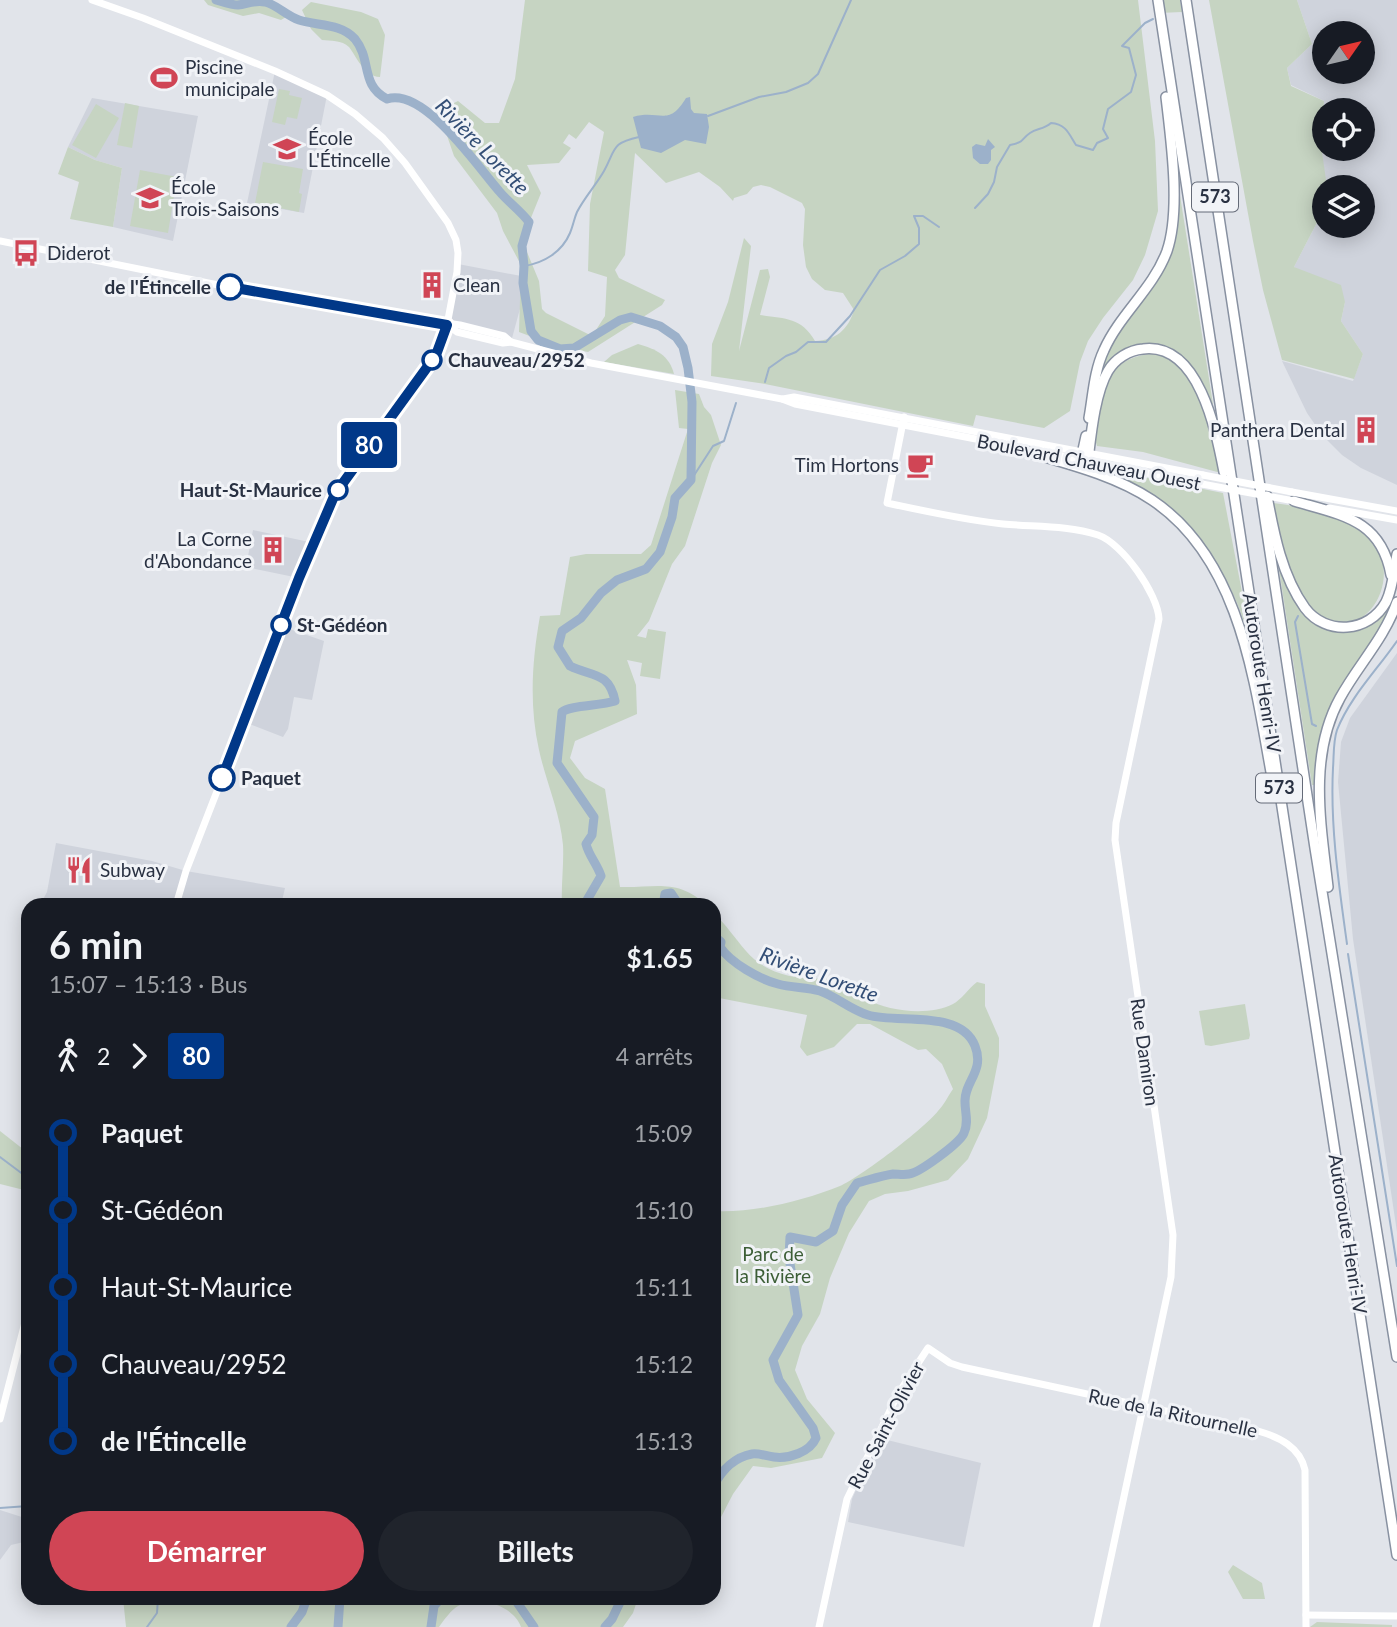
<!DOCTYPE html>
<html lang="fr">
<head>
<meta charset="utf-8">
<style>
  body { margin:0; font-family:Lato,sans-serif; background:#20242c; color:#f1f3f6; height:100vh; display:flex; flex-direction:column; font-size:26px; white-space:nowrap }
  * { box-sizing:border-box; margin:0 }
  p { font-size:23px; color:#9ea1a6 }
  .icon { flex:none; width:38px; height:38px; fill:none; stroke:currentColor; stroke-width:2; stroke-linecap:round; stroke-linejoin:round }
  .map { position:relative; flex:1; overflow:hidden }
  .panel { position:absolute; left:21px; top:898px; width:700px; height:707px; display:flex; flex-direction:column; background:#171b24; border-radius:21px; box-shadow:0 4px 18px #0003 }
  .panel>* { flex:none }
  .badge { padding:0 14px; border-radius:5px; font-size:24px; line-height:46px }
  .needle { width:46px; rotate:56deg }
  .buttons { position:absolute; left:1312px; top:21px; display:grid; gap:14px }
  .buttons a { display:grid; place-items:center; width:63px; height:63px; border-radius:50%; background:#171b24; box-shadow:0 4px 18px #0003; font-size:35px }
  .map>.badge { position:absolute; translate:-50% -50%; box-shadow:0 0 0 4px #fff }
  .legs { display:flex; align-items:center; gap:10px; height:77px; padding:0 28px; font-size:23px }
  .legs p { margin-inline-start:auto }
  .overview { display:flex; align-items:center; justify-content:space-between; height:119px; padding:0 28px }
  h1 { font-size:38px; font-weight:700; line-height:52px }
  .primary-button { display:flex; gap:14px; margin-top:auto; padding:14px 28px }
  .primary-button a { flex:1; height:80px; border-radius:42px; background:#d04555; color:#fff; font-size:28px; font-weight:700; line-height:80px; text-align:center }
  .primary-button a+a { background:#20242c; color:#f1f3f6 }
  ul { padding:0 28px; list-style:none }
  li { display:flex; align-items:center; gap:24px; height:77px; font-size:26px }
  li i { display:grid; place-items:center; width:10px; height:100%; margin:0 9px; background:currentColor }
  li i::after { content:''; width:18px; height:18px; margin:-9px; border:5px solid; border-radius:50%; background:#171b24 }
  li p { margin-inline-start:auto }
  li:first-child i { background:linear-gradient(#0000 50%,currentColor 0) }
  li:last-child i { background:linear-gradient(currentColor 50%,#0000 0) }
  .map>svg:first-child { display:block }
  .built { fill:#cfd3dc; fill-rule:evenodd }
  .green { fill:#c6d4c2; fill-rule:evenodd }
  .water { fill:#9cb1ca }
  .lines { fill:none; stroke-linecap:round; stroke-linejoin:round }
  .stream { stroke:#9cb1ca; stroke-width:2 }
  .river { stroke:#9cb1ca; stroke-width:9 }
  .highway-casing { stroke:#8891a1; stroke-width:12 }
  .secondary { stroke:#fff; stroke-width:7 }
  .highway { stroke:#fff; stroke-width:9 }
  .secondary-bridge { stroke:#fff; stroke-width:7 }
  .line-1-casing { stroke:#fff; stroke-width:16 }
  .line-1 { stroke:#013888; stroke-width:10 }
  .stop-1-dot { fill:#fff; stroke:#013888; stroke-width:3.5 }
  .labels { text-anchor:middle; stroke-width:6; stroke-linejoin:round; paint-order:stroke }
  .shield { fill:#f1f3f7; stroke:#656b78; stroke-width:2 }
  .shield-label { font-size:18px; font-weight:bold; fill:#293142 }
  .poi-label { font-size:19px; fill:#293142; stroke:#f1f3f7; text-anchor:start }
  .stop-label { font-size:19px; font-weight:bold; fill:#293142; stroke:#f1f3f7; text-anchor:start }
  .street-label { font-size:19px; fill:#293142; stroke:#f1f3f7 }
  .park-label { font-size:19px; fill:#3c5e36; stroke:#f1f3f7 }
  .water-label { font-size:21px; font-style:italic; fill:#334e76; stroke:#f1f3f7 }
</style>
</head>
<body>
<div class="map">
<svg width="1397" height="1627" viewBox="0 0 1397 1627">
  <rect width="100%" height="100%" fill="#e1e4ea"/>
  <!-- built -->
  <g class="built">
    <path d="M1297,0H1397V485L1361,468L1342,455L1323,436L1307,413L1282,361L1353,381L1363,354L1341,321L1345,302L1294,267L1325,207V226H1363V187H1327L1325,181L1321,145L1324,101L1291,85L1287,68L1312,44ZM1325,33H1363V72H1325ZM1325,110H1363V149H1325Z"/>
    <polygon points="275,71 327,95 304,213 247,203"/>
    <polygon points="92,98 198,116 173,241 113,227 122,168 95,160 68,147"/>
    <polygon points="458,264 521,276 521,305 511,342 467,328 447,325"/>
    <polygon points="253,530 314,543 299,578 246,567"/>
    <polygon points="281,626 324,641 312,700 294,697 288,729 283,737 244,722"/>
    <polygon points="1397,653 1397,1232 1353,939 1338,782 1341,742 1350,718"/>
    <polygon points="56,843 152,861 186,871 285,888 281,905 40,905 47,892"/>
    <polygon points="879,1438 981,1463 964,1547 848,1522 852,1499"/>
    <polygon points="0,1510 28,1519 28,1541 11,1545 0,1560"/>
  </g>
  <!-- green -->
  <g class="green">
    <polygon points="204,0 269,0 286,17 281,20 259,13 243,16 208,5"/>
    <path d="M525,0H1138L1155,141L1158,211L1145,255L1133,280L1103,318L1088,341L1080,362L1070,411L1044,428L976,415L973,426L765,384L711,376L712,344L728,302L744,238L751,246L739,351L760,270L768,269L770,277L760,315C785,319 801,317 815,341C836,340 848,330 854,310L843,293L825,290L812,279L806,267L803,245L805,209L802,203L770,187L761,185L753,187L747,194L734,198L733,201L720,187L699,172L666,183L635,153L625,255L615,270L619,278L665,300L662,305L588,352L559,347L519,332L521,265L503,231L497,213L454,156L442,121L444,108L458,101L485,123H499L515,79ZM589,122L604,132L590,204L588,271L607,277L605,316L592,336L546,313L542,309L539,281L522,240L541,193L527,165L559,163L571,148L563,143L569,134L576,139Z"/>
    <polygon points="1159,0 1180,0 1182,12 1159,13"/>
    <polygon points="1209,0 1297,0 1312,44 1287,68 1291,86 1324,101 1321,145 1327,187 1325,187 1325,207 1294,267 1341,285 1345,302 1341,321 1363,354 1354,379 1282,360 1263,290 1253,241"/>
    <path d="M311,2L361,12L378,19L385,35L380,77C364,77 357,57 349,47C342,40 330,41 322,40L311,29L302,10Z"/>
    <polygon points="279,89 290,91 289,95 302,98 297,119 287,117 285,125 272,122"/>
    <polygon points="125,103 139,106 132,148 117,145"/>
    <polygon points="96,104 119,118 96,158 72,145"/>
    <polygon points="68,147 95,160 122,168 113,227 70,219 79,182 58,174"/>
    <polygon points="263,162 303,169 299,193 302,194 299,212 255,203"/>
    <polygon points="140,170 177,177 168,233 130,226"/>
    <path d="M1177,189H1179L1213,404H1210C1192,367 1179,335 1130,347L1098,385L1105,356L1116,335L1165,267Z"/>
    <path d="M638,344C656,349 669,355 674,374L604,362L612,355Z"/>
    <path d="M1154,353C1199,362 1212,434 1221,473L1143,452L1097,446C1093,435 1098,424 1100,413C1108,375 1112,359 1154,353Z"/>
    <path d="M675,390L699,394L704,407L711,415L721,445L712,463L685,546L672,564L649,621L637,636L646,638L648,629L666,632L660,679L640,676L642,663L627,660L636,685L637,714L575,741L570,758L585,778L605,789L620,887C655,888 678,878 706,905H562C561,885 564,864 563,845C560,812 546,782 539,750C529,705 532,661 540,616L560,615L570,557L586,554H641L651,545L688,429L679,428Z"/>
    <path d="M1088,466L1223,493L1257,670C1251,648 1246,624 1237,603C1230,585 1218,567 1207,552C1171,504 1145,485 1088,466Z"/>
    <path d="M1273,503C1305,507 1342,514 1369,535C1374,539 1377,547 1380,553C1397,595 1355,647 1316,612C1287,586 1280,539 1273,503Z"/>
    <path d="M1282,568L1312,619L1348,630L1392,601C1384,629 1365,652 1348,676C1326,710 1315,745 1314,785H1312L1279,569Z"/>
    <path d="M714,913C726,925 735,938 746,951C770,979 808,981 843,977C850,984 858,994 867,999C889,1012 930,1016 953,1004C961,1000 968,989 977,982L985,984V1006L999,1038V1056L987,1118L968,1159L948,1180L908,1191L885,1194L869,1201L849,1233L830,1278L820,1314L802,1346L795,1370L807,1399L835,1433L822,1458L771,1468L753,1466L733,1494L719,1521L714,1524V1211C755,1213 802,1201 840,1186C859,1178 925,1128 938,1111C944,1105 948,1096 953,1089L942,1064L926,1049L918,1050L870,1024H857L834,1047L807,1056L800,1047L807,1015L714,997Z"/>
    <polygon points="1245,1004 1250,1035 1249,1039 1211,1046 1205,1045 1199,1011"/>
    <polygon points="0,1131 28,1153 28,1191 0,1184"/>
    <polygon points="1233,1565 1262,1583 1265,1599 1243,1599 1228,1572"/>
    <path d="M123,1598H638L633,1613L623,1627H521C513,1605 479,1595 458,1606C451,1610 444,1620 439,1627H126Z"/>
    <polygon points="1317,1622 1392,1625 1392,1627 1310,1627"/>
  </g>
  <!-- water -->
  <g class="water">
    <path d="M690,97L691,109L694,113L707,114L709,127L706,144L685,140L661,153L641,148L633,117C660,109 668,128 686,98Z"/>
    <polygon points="988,139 995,147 991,150 991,160 988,164 980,164 973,158 972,147 976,144 985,146"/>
  </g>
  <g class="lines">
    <!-- stream -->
    <g class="stream">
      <polyline points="708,116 759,97 786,92 808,83 818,74 851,0"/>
      <path d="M975,208L988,194L994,182L997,167L1010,145C1025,142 1020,140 1030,133C1037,128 1043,130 1051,123C1066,124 1069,134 1076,145L1093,150L1097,143L1108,138L1103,129L1108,109L1131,92L1136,75L1129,48L1122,46L1145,23L1153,19"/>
      <path d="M524,266C544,263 562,252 570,233C573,226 574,219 577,212C584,198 596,185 604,171C616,149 611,143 639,137"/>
      <polyline points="765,382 769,368 786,356 796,352 808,342 826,342 850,316 880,270 905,256 919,244 919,228 914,216 923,216 939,227"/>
      <polyline points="691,480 713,446 724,441 736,403"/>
      <polyline points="1298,616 1295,622 1312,724 1316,726"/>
      <path d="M1347,944C1339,886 1330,826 1333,768C1334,755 1333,742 1337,730C1350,697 1377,670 1397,641"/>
      <polyline points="1348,954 1397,1266"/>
      <polyline points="0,1157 28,1178"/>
      <polyline points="0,1508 28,1506"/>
      <polyline points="147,1627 157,1613 158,1598"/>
    </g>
    <!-- river -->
    <g class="river">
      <path d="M216,0C223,2 231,5 238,5C247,4 254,0 265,2C277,5 287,16 299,20C317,26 341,23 355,39C372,60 360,85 387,99C424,87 477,166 499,191C508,202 520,210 529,222L522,246L524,266L523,283L531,331L538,340L560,349L574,348L620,320L631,317L660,326L676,337L683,347L688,368L692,402L691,480L675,498L672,517L660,552L646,569L617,580L601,593L581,618L562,631L558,647L570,666C592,677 609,671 615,701C600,706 570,705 562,712L557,763L594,817L592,835L586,844C589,856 597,864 601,876L587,900L588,905"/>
      <polyline points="663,905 665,894 671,893 679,905"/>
      <path d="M714,936L721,942L720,947C731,963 759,979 778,984C792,988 806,987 820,991C837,997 851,1010 868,1015C898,1024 961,1009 975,1046C985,1071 964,1082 965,1102C965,1113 969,1122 964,1133C960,1143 919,1173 909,1174C904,1175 898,1174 893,1174C880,1176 869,1180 857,1183L842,1205L833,1231L816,1242L790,1237L789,1257L798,1315L773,1360L779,1380L813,1428L816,1438C810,1452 789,1459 774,1457C766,1456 759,1453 752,1454C735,1457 722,1470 714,1485"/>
      <polyline points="514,1598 534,1627"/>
      <polyline points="291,1627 302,1612 307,1598"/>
      <polyline points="338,1627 340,1598"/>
      <polyline points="431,1627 434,1606 441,1598"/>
      <polyline points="605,1627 612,1619 622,1598"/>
    </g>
    <defs>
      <g id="highway">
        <polyline points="1158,0 1397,1555"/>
        <polyline points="1186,0 1315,848 1397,1357"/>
        <path d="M1089,418C1093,396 1094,371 1104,350C1120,314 1153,289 1167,251C1181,210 1171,140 1166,97"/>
        <path d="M1007,446C1055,461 1110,472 1152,500C1239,558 1254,678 1271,772"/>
        <polyline points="1081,459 1086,436"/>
        <path d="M1088,460C1091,435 1095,393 1108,371C1115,359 1129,350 1143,349C1199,342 1216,431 1224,472"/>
        <path d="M1267,496C1274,534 1282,576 1305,608C1326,636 1369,633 1386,602C1393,588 1394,570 1397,554"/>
        <path d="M1294,501C1341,515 1381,519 1391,575"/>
        <path d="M1328,887C1321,825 1308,756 1340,698C1358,665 1384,639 1397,602"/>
      </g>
    </defs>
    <!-- highway casing -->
    <use href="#highway" class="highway-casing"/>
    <!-- secondary -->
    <g class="secondary">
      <polyline points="92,0 143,18 275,71 327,95 355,114 383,138 405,163 448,223 456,240 458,253 457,272 447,325 436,355 335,494 299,578 221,781 186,871 176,905"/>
      <polyline points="0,241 288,299 460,325 504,336 511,342 591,363 782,399 795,404 1012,446"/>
      <polyline points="448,325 457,332 503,343 511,342"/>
      <polyline points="783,399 794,397 1203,475"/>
      <path d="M904,417L887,503C924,511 965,520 1003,524C1033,527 1068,525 1098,535C1122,543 1158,594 1159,619L1116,823L1115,840L1173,1235L1171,1277L1096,1627"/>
      <polyline points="1038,451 1202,484"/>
      <polyline points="1292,492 1397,511"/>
      <polyline points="1329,508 1397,520"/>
      <polyline points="0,1419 28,1311"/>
      <polyline points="1306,1615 1397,1616"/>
      <path d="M819,1627L847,1499L898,1394L928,1348L950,1363L962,1367L1258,1431C1279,1437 1300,1447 1305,1470L1306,1627"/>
    </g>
    <!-- highway -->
    <use href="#highway" class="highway"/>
    <!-- secondary-bridge -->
    <g class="secondary-bridge">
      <polyline points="1203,475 1292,492"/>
      <polyline points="1202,484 1294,501"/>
    </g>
  </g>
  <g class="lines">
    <defs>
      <polyline id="line-1" points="222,778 299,578 335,494 436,355 447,325 230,287"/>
    </defs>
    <!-- line-1 casing -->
    <use href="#line-1" class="line-1-casing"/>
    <!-- line-1 -->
    <use href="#line-1" class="line-1"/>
  </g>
  <!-- icons -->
  <defs>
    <symbol id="stadium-bare" viewBox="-9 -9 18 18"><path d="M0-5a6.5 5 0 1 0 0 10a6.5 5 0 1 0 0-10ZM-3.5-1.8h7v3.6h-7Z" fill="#d04555" stroke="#f1f3f7" stroke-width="2.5" paint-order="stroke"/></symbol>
    <symbol id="school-bare" viewBox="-9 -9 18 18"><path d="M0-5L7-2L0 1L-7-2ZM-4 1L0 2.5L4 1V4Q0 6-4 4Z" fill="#d04555" stroke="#f1f3f7" stroke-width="2.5" paint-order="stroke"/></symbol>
    <symbol id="bus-bare" viewBox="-9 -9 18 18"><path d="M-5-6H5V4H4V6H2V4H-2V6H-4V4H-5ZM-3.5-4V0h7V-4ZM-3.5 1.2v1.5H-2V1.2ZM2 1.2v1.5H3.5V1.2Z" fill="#d04555" stroke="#f1f3f7" stroke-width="2.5" paint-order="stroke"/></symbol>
    <symbol id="building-bare" viewBox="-9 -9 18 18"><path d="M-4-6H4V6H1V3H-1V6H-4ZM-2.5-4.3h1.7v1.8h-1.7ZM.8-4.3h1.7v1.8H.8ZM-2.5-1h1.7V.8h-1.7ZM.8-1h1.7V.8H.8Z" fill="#d04555" stroke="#f1f3f7" stroke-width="2.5" paint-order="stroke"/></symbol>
    <symbol id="cafe-bare" viewBox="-9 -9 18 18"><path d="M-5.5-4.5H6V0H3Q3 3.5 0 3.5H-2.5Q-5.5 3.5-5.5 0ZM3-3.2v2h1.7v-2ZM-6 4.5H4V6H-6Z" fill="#d04555" stroke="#f1f3f7" stroke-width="2.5" paint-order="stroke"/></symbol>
    <symbol id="restaurant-bare" viewBox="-9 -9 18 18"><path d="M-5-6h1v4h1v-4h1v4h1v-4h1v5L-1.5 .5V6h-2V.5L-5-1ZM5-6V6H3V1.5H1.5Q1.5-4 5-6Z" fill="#d04555" stroke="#f1f3f7" stroke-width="2.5" paint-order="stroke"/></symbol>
  </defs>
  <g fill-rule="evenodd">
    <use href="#stadium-bare" x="145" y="59" width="38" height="38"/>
    <use href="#school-bare" x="268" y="130" width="38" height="38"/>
    <use href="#school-bare" x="131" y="179" width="38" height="38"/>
    <use href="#bus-bare" x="7" y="234" width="38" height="38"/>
    <use href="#building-bare" x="413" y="266" width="38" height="38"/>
    <use href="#building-bare" x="1347" y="411" width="38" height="38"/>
    <use href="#cafe-bare" x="901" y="446" width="38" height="38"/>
    <use href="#building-bare" x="254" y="531" width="38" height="38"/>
    <use href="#restaurant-bare" x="60" y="851" width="38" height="38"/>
  </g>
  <!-- markers -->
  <g class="stop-1-dot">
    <circle cx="230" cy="287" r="12"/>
    <circle cx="432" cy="360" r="9"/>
    <circle cx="338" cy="490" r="9"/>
    <circle cx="281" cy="625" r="9"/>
    <circle cx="222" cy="778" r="12"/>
  </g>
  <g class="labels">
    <!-- shield labels -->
    <g class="shield">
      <rect x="1192" y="182.5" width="46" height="29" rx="5"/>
      <rect x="1256" y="773.5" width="46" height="29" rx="5"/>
    </g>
    <g class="shield-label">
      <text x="1215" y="203">573</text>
      <text x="1279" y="794">573</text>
    </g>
    <!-- poi labels -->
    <g class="poi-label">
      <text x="185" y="74">Piscine<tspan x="185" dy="22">municipale</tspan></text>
      <text x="308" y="145">École<tspan x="308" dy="22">L'Étincelle</tspan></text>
      <text x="171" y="194">École<tspan x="171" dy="22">Trois-Saisons</tspan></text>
      <text x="47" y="260">Diderot</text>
      <text x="453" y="292">Clean</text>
      <text x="1345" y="437" text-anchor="end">Panthera Dental</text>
      <text x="899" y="472" text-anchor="end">Tim Hortons</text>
      <text x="252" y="546" text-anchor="end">La Corne<tspan x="252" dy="22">d'Abondance</tspan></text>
      <text x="100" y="877">Subway</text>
    </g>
    <!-- stop labels -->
    <g class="stop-label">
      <text x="211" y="294" text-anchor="end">de l'Étincelle</text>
      <text x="448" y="367">Chauveau/2952</text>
      <text x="322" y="497" text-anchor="end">Haut-St-Maurice</text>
      <text x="297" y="632">St-Gédéon</text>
      <text x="241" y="785">Paquet</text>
    </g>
    <!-- street labels -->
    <g class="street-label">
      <text transform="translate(1089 462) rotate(11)" y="7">Boulevard Chauveau Ouest</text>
      <text transform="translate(1262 673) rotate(81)" y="7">Autoroute Henri-IV</text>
      <text transform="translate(1145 1052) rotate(82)" y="7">Rue Damiron</text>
      <text transform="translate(1348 1234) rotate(81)" y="7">Autoroute Henri-IV</text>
      <text transform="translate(1173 1413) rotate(12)" y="7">Rue de la Ritournelle</text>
      <text transform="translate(886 1425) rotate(-62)" y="7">Rue Saint-Olivier</text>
    </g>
    <!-- park labels -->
    <g class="park-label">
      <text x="773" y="1261">Parc de<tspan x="773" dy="22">la Rivière</tspan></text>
    </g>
    <!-- water labels -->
    <g class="water-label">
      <text transform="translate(482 147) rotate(46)" y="7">Rivière Lorette</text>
      <text transform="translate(819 975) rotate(20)" y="7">Rivière Lorette</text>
    </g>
  </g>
</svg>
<div class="buttons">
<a><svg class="needle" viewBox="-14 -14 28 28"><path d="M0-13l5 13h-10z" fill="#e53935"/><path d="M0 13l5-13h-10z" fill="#9ea1a6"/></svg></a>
<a><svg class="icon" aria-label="locate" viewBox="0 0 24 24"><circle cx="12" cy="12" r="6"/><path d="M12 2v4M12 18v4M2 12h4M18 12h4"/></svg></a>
<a><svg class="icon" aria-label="layers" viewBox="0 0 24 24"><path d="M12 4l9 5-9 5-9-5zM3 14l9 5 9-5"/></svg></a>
</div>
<b class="badge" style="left:369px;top:445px;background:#013888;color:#fff">80</b>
<section class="panel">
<div class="overview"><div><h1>6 min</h1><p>15:07 – 15:13 · Bus</p></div><b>$1.65</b></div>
<div class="legs"><svg class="icon" aria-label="walk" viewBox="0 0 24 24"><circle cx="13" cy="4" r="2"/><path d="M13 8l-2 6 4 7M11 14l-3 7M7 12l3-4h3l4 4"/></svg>2<svg class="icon" aria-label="forward" viewBox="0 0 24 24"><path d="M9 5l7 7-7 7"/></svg><b class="badge" style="background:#013888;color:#fff">80</b><p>4 arrêts</p></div>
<ul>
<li><i style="color:#013888"></i><b>Paquet</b><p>15:09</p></li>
<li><i style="color:#013888"></i><span>St-Gédéon</span><p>15:10</p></li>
<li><i style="color:#013888"></i><span>Haut-St-Maurice</span><p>15:11</p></li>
<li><i style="color:#013888"></i><span>Chauveau/2952</span><p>15:12</p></li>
<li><i style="color:#013888"></i><b>de l'Étincelle</b><p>15:13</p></li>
</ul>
<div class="primary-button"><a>Démarrer</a><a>Billets</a></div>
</section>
</div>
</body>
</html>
